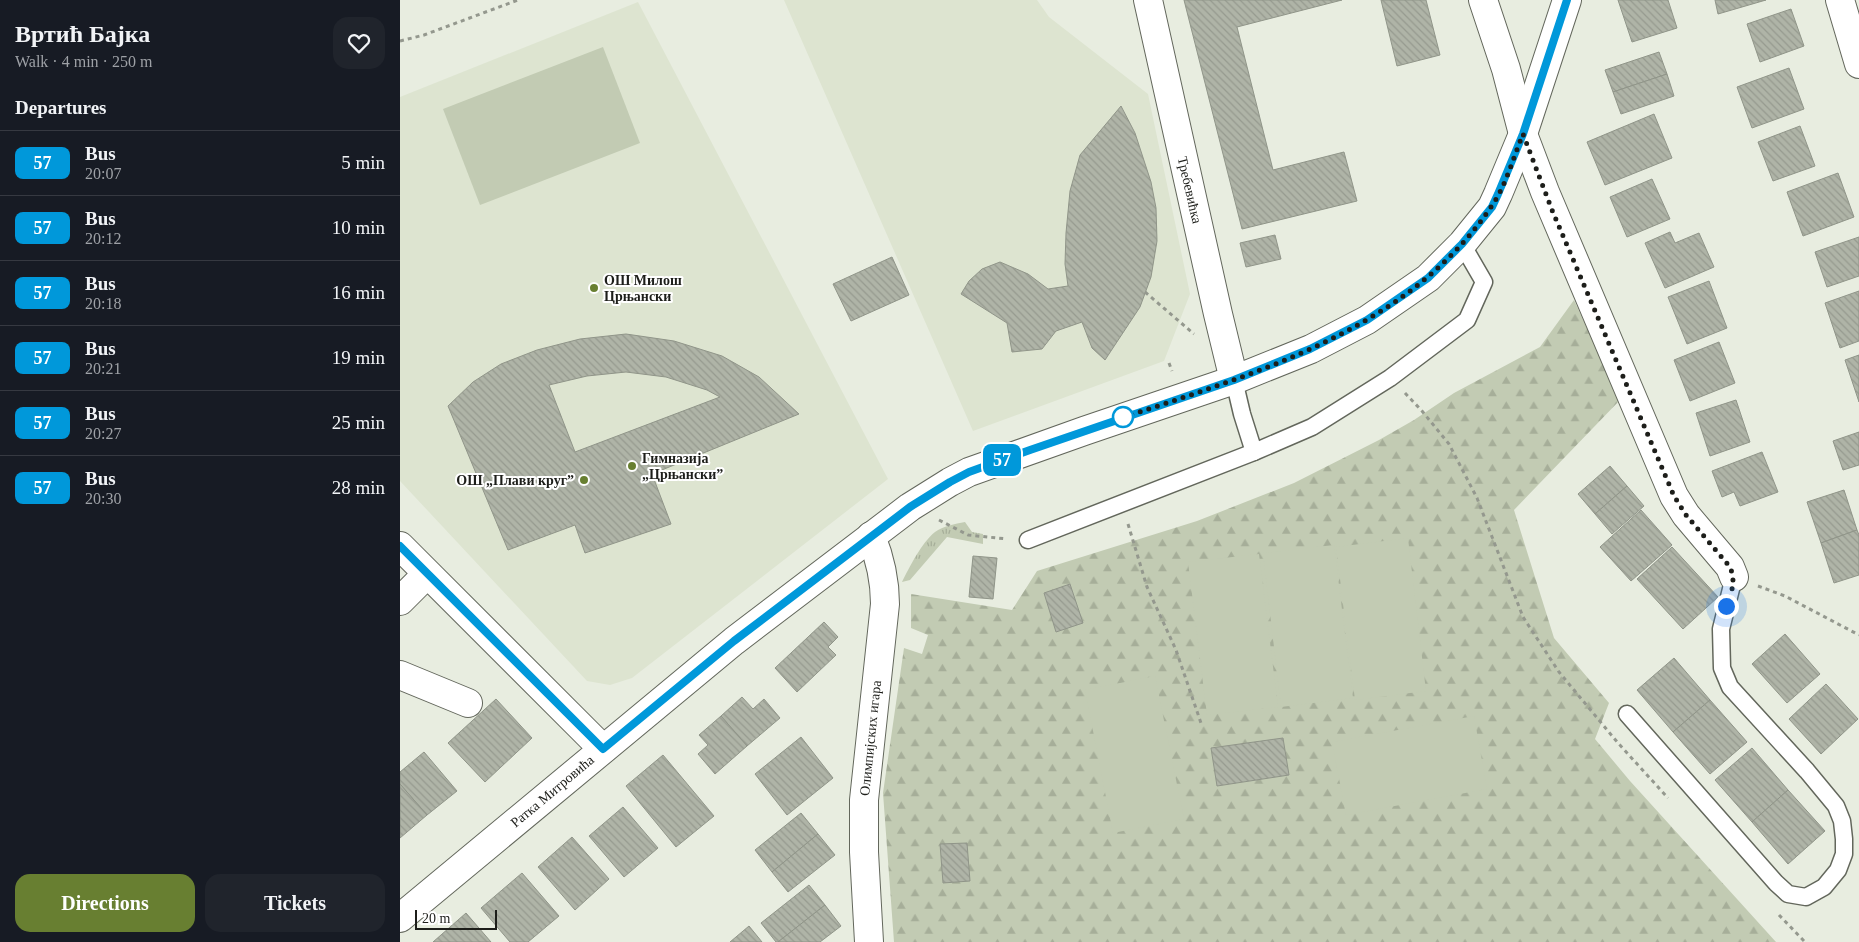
<!DOCTYPE html>
<html lang="en">
<head>
<meta charset="utf-8">
<style>
  body { margin:0; font-family:"Times New Roman",serif; background:#20242c; color:#f1f3f6; height:100vh; display:flex; flex-direction:column; font-size:19px; white-space:nowrap }
  * { box-sizing:border-box; margin:0 }
  p { font-size:16px; color:#9ea1a6 }
  .icon { flex:none; width:28px; height:28px; fill:none; stroke:currentColor; stroke-width:2; stroke-linecap:round; stroke-linejoin:round }
  .map { position:relative; flex:1; overflow:hidden }
  .details { display:flex; flex-direction:column; background:#171b24; width:400px }
  .details>* { flex:none }
  .badge { padding:0 10px; border-radius:8px; font-size:18px; line-height:32px }
  .scale { position:absolute; left:15px; bottom:12px; width:82px; box-sizing:border-box; padding-left:5px; border:2px solid #1d1e1a; border-top:0; font-size:14px; line-height:18px; white-space:nowrap; color:#1d1e1a; -webkit-text-stroke:4px #fff; paint-order:stroke }
  .you { position:absolute; width:25px; height:25px; margin:-12px; border:4px solid #fff; border-radius:50%; background:#1a73e8; box-shadow:0 0 0 8px #1a73e833 }
  .map>.badge { position:absolute; translate:-50% -50%; box-shadow:0 0 0 2px #fff }
  h2 { padding:0 15px; font-size:19px; line-height:45px }
  .round { display:grid; place-items:center; flex:none; width:52px; height:52px; border-radius:15px; background:#20242c }
  .head { display:flex; align-items:center; justify-content:space-between; height:85px; padding:0 15px }
  h1 { font-size:24px; font-weight:700; line-height:38px }
  .primary-button { display:flex; gap:10px; margin-top:auto; padding:10px 15px }
  .primary-button a { flex:1; height:58px; border-radius:15px; background:#687f31; color:#fff; font-size:20px; font-weight:700; line-height:58px; text-align:center }
  .primary-button a+a { background:#20242c; color:#f1f3f6 }
  ul { padding:0; list-style:none }
  li { display:flex; align-items:center; gap:15px; height:65px; padding:0 15px; border-top:1px solid #363941 }
  li div { flex:1 }
  li b { display:block; font-size:19px }
  li em { font-style:normal }
  li .badge { min-width:55px; font-weight:700; text-align:center }
  main { display:flex; flex:1; min-height:0 }
  .map>svg:first-child { display:block }
  .built { fill:#dde4d0 }
  .grass { fill:url(#grass-tufts) }
  .forest { fill:url(#forest-firs) }
  .pitch { fill:#c2cbb3 }
  .building { fill:url(#building-back-hatch); stroke:#909589; fill-rule:evenodd }
  .lines { fill:none; stroke-linecap:round; stroke-linejoin:round }
  .service-casing { stroke:#63675c; stroke-width:19 }
  .minor-casing { stroke:#63675c; stroke-width:30 }
  .tertiary-casing { stroke:#63675c; stroke-width:30 }
  .path { stroke:#94988e; stroke-width:3; stroke-dasharray:4 4; stroke-linecap:butt }
  .service { stroke:#fff; stroke-width:16 }
  .minor { stroke:#fff; stroke-width:28 }
  .tertiary { stroke:#fff; stroke-width:28 }
  .line-casing { stroke:#fff; stroke-width:11 }
  .line { stroke:#0098da; stroke-width:8 }
  .walk { stroke:#1d1e1a; stroke-width:5; stroke-dasharray:0 9 }
  .poi-dot { fill:#687f31; stroke:#fff; stroke-width:2 }
  .stop-dot { fill:#fff; stroke:#0098da; stroke-width:2.5 }
  .labels { text-anchor:middle; stroke-width:4; stroke-linejoin:round; paint-order:stroke }
  .street-label { font-size:14px; fill:#1d1e1a; stroke:#fff }
  .poi-label { font-size:14px; font-weight:bold; fill:#1d1e1a; stroke:#fff; text-anchor:start }
</style>
</head>
<body>
<main>
<section class="details">
<div class="head"><div><h1>Вртић Бајка</h1><p>Walk · 4 min · 250 m</p></div><a class="round"><svg class="icon" aria-label="heart" viewBox="0 0 24 24"><path d="M12 20l-8-8c-3-5 5-10 8-4 3-6 11-1 8 4z"/></svg></a></div>
<h2>Departures</h2>
<ul>
<li><span class="badge" style="background:#0098da;color:#fff">57</span><div><b>Bus</b><p>20:07</p></div><em>5 min</em></li>
<li><span class="badge" style="background:#0098da;color:#fff">57</span><div><b>Bus</b><p>20:12</p></div><em>10 min</em></li>
<li><span class="badge" style="background:#0098da;color:#fff">57</span><div><b>Bus</b><p>20:18</p></div><em>16 min</em></li>
<li><span class="badge" style="background:#0098da;color:#fff">57</span><div><b>Bus</b><p>20:21</p></div><em>19 min</em></li>
<li><span class="badge" style="background:#0098da;color:#fff">57</span><div><b>Bus</b><p>20:27</p></div><em>25 min</em></li>
<li><span class="badge" style="background:#0098da;color:#fff">57</span><div><b>Bus</b><p>20:30</p></div><em>28 min</em></li>
</ul>
<div class="primary-button"><a>Directions</a><a>Tickets</a></div>
</section>
<div class="map">
<svg width="1459" height="942" viewBox="0 0 1459 942">
  <defs>
    <pattern id="grass-tufts" width="24" height="20" patternUnits="userSpaceOnUse" patternTransform="scale(1.25)"><rect width="24" height="20" fill="#c2cbb3"/><path d="M3 7l-1-3M5 7V3M7 7l1-3M15 17l-1-3M17 17v-4M19 17l1-3" fill="none" stroke="#a6ae99"/></pattern>
    <pattern id="forest-firs" width="22" height="20" patternUnits="userSpaceOnUse" patternTransform="scale(1.25)"><rect width="22" height="20" fill="#c2cbb3"/><path d="M5 1l3.5 6h-7zM16 11l3.5 6h-7z" fill="#a6ae99"/></pattern>
    <pattern id="building-back-hatch" width="6" height="6" patternUnits="userSpaceOnUse" patternTransform="scale(1.25)"><rect width="6" height="6" fill="#afb4a7"/><path d="M-1 5l2 2M0 0l6 6M5-1l2 2" fill="none" stroke="#969a8f"/></pattern>
  </defs>
  <rect width="100%" height="100%" fill="#e8ede0"/>
  <!-- built -->
  <g class="built">
    <polygon points="384,0 637,0 649,17 748,94 790,294 764,361 573,431"/>
    <polygon points="238,2 488,479 232,678 210,685 187,681 0,481 0,97"/>
  </g>
  <!-- grass -->
  <path class="grass" d="M565,522L572,532L583,534V544L547,537L510,580L502,582C509,568 522,542 535,532C543,526 555,524 565,522Z"/>
  <!-- forest -->
  <polygon class="forest" points="1174,300 1220,400 1114,510 1154,638 1209,703 1195,739 1230,781 1376,942 494,942 483,793 504,648 522,654 528,635 511,628 511,594 612,610 637,571 797,521 894,483 979,440 1014,420 1054,393 1140,347"/>
  <!-- pitch -->
  <g class="pitch">
    <polygon points="203,47 240,143 80,205 43,109"/>
    <polygon points="1008,538 1026,691 955,700 936,547"/>
    <polygon points="934,545 953,698 881,707 863,553"/>
    <polygon points="859,554 878,707 807,715 788,562"/>
    <polygon points="755,676 784,819 713,833 685,690"/>
    <polygon points="1074,716 1087,789 946,815 932,742"/>
  </g>
  <!-- building -->
  <g class="building">
    <polygon points="784,0 942,0 837,27 873,170 944,152 957,201 842,229"/>
    <polygon points="981,0 1026,0 1040,55 997,66"/>
    <polygon points="1218,0 1268,0 1277,28 1232,42"/>
    <polygon points="1315,0 1366,0 1318,14"/>
    <polygon points="1391,9 1404,46 1360,62 1347,24"/>
    <polygon points="1259,52 1267,74 1213,92 1205,70"/>
    <polygon points="1389,68 1404,109 1352,128 1337,87"/>
    <polygon points="1267,74 1274,96 1221,114 1213,92"/>
    <polygon points="721,106 735,133 751,182 756,208 757,241 751,277 740,307 705,360 692,348 682,322 656,331 642,349 612,352 607,323 561,294 569,281 582,269 600,262 628,274 648,289 668,286 665,264 666,233 670,191 680,155"/>
    <polygon points="1254,114 1272,158 1205,185 1187,142"/>
    <polygon points="1400,126 1415,166 1373,181 1358,142"/>
    <polygon points="1438,173 1454,217 1403,236 1387,192"/>
    <polygon points="1252,179 1270,219 1227,237 1210,197"/>
    <polygon points="1270,232 1275,243 1299,233 1314,267 1265,288 1245,243"/>
    <polygon points="875,235 881,259 846,267 840,243"/>
    <polygon points="1459,237 1459,276 1427,287 1415,252"/>
    <polygon points="492,257 509,295 451,321 433,284"/>
    <polygon points="1309,281 1327,328 1287,344 1268,297"/>
    <polygon points="1459,291 1459,341 1440,348 1425,303"/>
    <path d="M226,334L274,341L322,356L359,377L399,414L252,474L271,524L185,553L175,525L108,550L48,406L73,382L101,364L137,350L180,339ZM226,372L266,377L307,390L320,397L175,452L149,385L187,376Z"/>
    <polygon points="1319,342 1335,383 1290,401 1274,360"/>
    <polygon points="1459,355 1459,402 1445,360"/>
    <polygon points="1336,400 1350,442 1310,456 1296,413"/>
    <polygon points="1459,432 1459,465 1443,470 1433,441"/>
    <polygon points="1362,452 1378,492 1340,506 1334,492 1322,497 1312,471"/>
    <polygon points="1210,466 1227,486 1195,514 1178,494"/>
    <polygon points="1227,486 1244,506 1212,534 1195,514"/>
    <polygon points="1444,490 1457,530 1421,543 1407,502"/>
    <polygon points="1241,510 1272,545 1231,581 1200,547"/>
    <polygon points="1457,530 1459,535 1459,575 1434,583 1421,543"/>
    <polygon points="1272,547 1318,597 1283,629 1237,579"/>
    <polygon points="573,556 597,558 593,599 569,597"/>
    <polygon points="670,584 683,623 656,632 644,593"/>
    <polygon points="424,622 438,637 428,647 436,655 397,692 375,668"/>
    <polygon points="1385,634 1420,674 1387,703 1352,664"/>
    <polygon points="1274,658 1310,700 1273,732 1237,690"/>
    <polygon points="1426,684 1458,719 1421,754 1389,719"/>
    <polygon points="342,697 353,709 364,699 380,718 347,746 321,716"/>
    <polygon points="96,699 132,738 85,782 48,743"/>
    <polygon points="1310,700 1347,742 1310,774 1273,732"/>
    <polygon points="321,716 347,746 315,774 298,754 308,745 299,735"/>
    <polygon points="401,737 433,778 387,815 355,774"/>
    <polygon points="883,738 889,775 817,786 811,748"/>
    <polygon points="1352,748 1388,790 1352,822 1315,780"/>
    <polygon points="24,752 57,791 27,815 0,784 0,772"/>
    <polygon points="263,755 314,816 276,847 226,786"/>
    <polygon points="0,784 27,815 0,838"/>
    <polygon points="1388,790 1425,831 1388,864 1352,822"/>
    <polygon points="223,807 258,848 224,877 189,836"/>
    <polygon points="401,813 418,834 372,872 355,850"/>
    <polygon points="418,834 435,855 388,892 372,872"/>
    <polygon points="172,837 209,879 175,910 138,867"/>
    <polygon points="567,843 570,881 543,883 540,844"/>
    <polygon points="122,873 159,916 128,942 110,942 81,908"/>
    <polygon points="409,885 425,905 378,942 376,942 361,923"/>
    <polygon points="425,905 441,926 420,942 378,942"/>
    <polygon points="66,913 91,942 33,942"/>
    <polygon points="349,926 362,942 330,942"/>
  </g>
  <g class="lines">
    <defs>
      <g id="service">
        <polyline points="834,380 842,414 854,452"/>
        <polyline points="628,540 854,452 912,427 990,378 1067,320 1084,282 1062,244"/>
        <polyline points="1227,714 1376,883 1388,894 1406,897 1424,887 1438,870 1444,854 1444,839 1442,821 1436,806 1407,771 1330,687 1322,668 1321,629 1334,577"/>
      </g>
      <g id="minor">
        <polyline points="748,0 818,314 834,380"/>
        <polyline points="1083,0 1106,69 1123,134 1145,192 1274,496 1286,515 1330,567 1334,577"/>
        <polyline points="1440,0 1459,64"/>
        <polyline points="0,601 27,574"/>
        <polyline points="0,675 68,703"/>
        <path d="M469,942L464,852V800L485,604C485,580 480,558 471,536"/>
      </g>
      <g id="tertiary">
        <polyline points="0,546 203,749"/>
        <polyline points="0,918 334,641 510,507 550,482 569,472 684,431 834,380 911,349 967,320 1028,278 1062,244 1092,207 1098,194 1123,134 1167,0"/>
      </g>
    </defs>
    <!-- service casing -->
    <use href="#service" class="service-casing"/>
    <!-- minor casing -->
    <use href="#minor" class="minor-casing"/>
    <!-- tertiary casing -->
    <use href="#tertiary" class="tertiary-casing"/>
    <!-- path -->
    <g class="path">
      <polyline points="0,41 24,35 118,0"/>
      <polyline points="745,292 794,334"/>
      <polyline points="769,363 772,371"/>
      <polyline points="1005,393 1022,411 1049,444 1077,498 1123,617 1159,672 1218,743 1268,798"/>
      <polyline points="539,520 568,535 607,539"/>
      <polyline points="728,524 747,587 776,650 802,726"/>
      <polyline points="1358,586 1385,596 1459,635"/>
      <polyline points="1379,915 1405,942"/>
    </g>
    <!-- service -->
    <use href="#service" class="service"/>
    <!-- minor -->
    <use href="#minor" class="minor"/>
    <!-- tertiary -->
    <use href="#tertiary" class="tertiary"/>
  </g>
  <g class="lines">
    <defs>
      <polyline id="line" points="0,546 203,749 334,641 510,507 550,482 569,472 630,450 834,380 910,349 967,320 1028,278 1062,244 1092,207 1098,194 1123,134 1167,0"/>
    </defs>
    <!-- line casing -->
    <use href="#line" class="line-casing"/>
    <!-- line -->
    <use href="#line" class="line"/>
    <!-- walk -->
    <path class="walk" d="M723,417L719,419C854,373 1006,332 1091,207C1106,186 1113,158 1123,134L1152,210L1274,496L1286,515L1330,567C1336,582 1332,591 1326,606"/>
  </g>
  <!-- markers -->
  <g class="poi-dot">
    <circle cx="194" cy="288" r="5"/>
    <circle cx="232" cy="466" r="5"/>
    <circle cx="184" cy="480" r="5"/>
  </g>
  <circle class="stop-dot" cx="723" cy="417" r="10"/>
  <g class="labels">
    <!-- street labels -->
    <g class="street-label">
      <text transform="translate(790 190) rotate(77)" y="5">Требевићка</text>
      <text transform="translate(470 738) rotate(-84)" y="5">Олимпијских игара</text>
      <text transform="translate(152 791) rotate(-40)" y="5">Ратка Митровића</text>
    </g>
    <!-- poi labels -->
    <g class="poi-label">
      <text x="204" y="285">ОШ Милош<tspan x="204" dy="16">Црњански</tspan></text>
      <text x="242" y="463">Гимназија<tspan x="242" dy="16">„Црњански”</tspan></text>
      <text x="174" y="485" text-anchor="end">ОШ „Плави круг”</text>
    </g>
  </g>
</svg>
<div class="scale">20 m</div>
<div class="you" style="left:1326px;top:606px"></div>
<b class="badge" style="left:602px;top:460px;background:#0098da;color:#fff">57</b>
</div>
</main>
</body>
</html>
